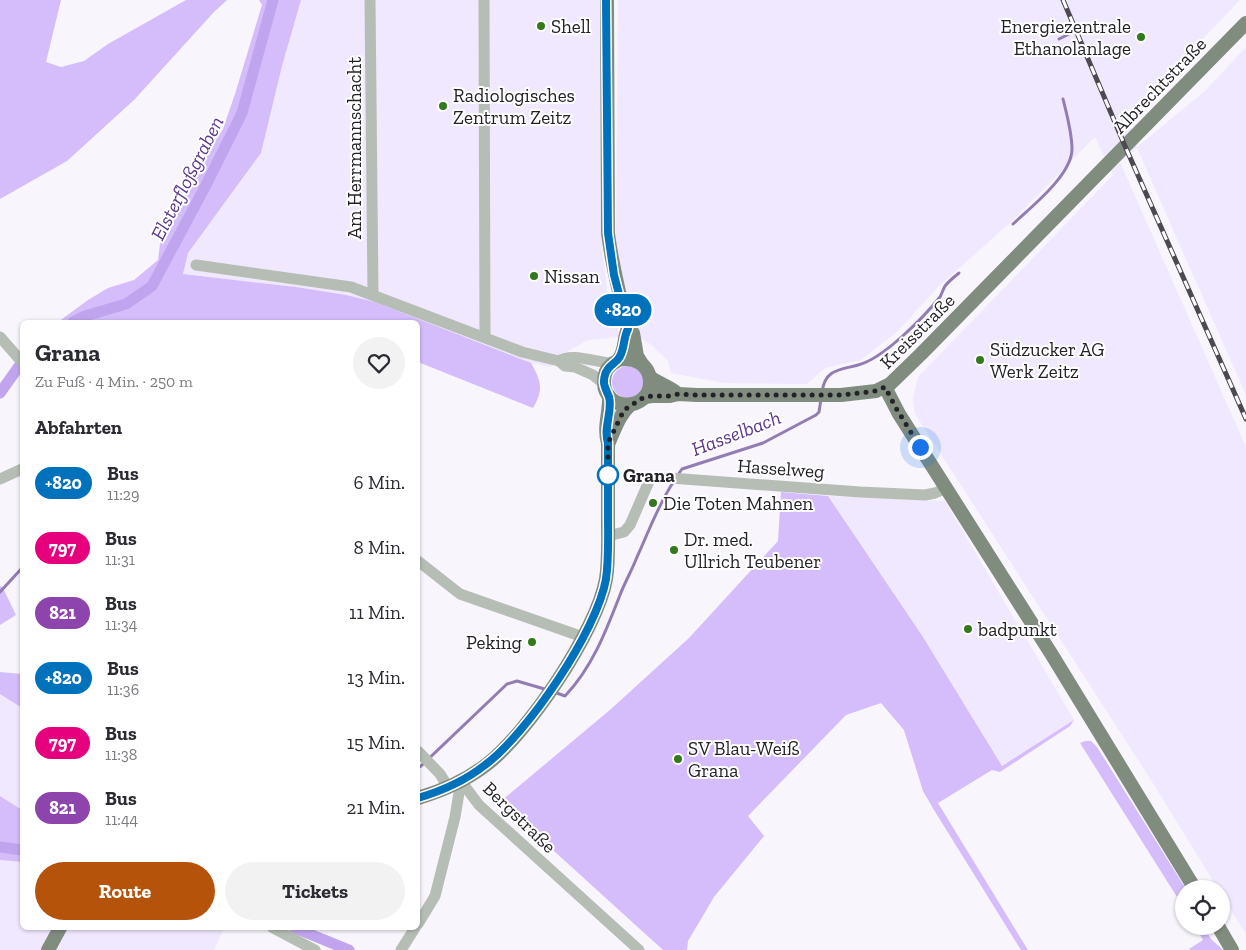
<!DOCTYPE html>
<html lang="de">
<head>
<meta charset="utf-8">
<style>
  body { margin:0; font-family:"Zilla Slab",serif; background:#f2f2f3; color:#2b2b33; height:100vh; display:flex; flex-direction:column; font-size:19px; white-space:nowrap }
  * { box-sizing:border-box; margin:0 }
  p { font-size:16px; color:#7c7c81 }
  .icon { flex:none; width:28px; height:28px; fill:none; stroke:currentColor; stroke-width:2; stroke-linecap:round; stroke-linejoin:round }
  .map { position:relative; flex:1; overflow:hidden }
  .details { position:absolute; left:20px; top:320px; width:400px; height:610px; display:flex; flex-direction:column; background:#fff; border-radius:8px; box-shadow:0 1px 4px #0004 }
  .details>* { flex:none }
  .badge { padding:0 10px; border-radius:16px; font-size:18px; line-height:32px }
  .tools { position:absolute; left:1175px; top:880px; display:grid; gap:10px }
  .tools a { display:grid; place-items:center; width:55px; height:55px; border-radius:50%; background:#fff; box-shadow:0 1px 4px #0004; font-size:25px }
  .you { position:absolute; width:25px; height:25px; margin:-12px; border:4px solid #fff; border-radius:50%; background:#1a73e8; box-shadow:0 0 0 8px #1a73e833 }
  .map>.badge { position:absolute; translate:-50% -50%; box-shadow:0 0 0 2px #fff }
  h2 { padding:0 15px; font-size:19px; line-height:45px }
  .round { display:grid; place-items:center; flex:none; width:52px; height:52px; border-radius:26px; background:#f2f2f3 }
  .summary { display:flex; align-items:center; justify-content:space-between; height:85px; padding:0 15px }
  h1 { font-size:24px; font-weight:800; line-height:38px }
  .action { display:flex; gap:10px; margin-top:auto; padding:10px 15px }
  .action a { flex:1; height:58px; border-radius:30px; background:#b45309; color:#fff; font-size:20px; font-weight:800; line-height:58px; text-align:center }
  .action a+a { background:#f2f2f3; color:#2b2b33 }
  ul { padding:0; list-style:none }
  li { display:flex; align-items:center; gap:15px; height:65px; padding:0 15px }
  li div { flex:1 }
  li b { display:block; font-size:19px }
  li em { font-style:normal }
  li .badge { min-width:55px; font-weight:700; text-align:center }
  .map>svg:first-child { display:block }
  .built { fill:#f0e8fe }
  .green { fill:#d4bdfa }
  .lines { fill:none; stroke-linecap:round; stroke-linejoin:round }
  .stream { stroke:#927db3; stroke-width:3 }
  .canal { stroke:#c1a4ee; stroke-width:11 }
  .minor { stroke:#b6bdb5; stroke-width:11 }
  .major { stroke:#808c7e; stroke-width:14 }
  .rail-casing { stroke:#4c4951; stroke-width:5 }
  .rail { stroke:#fff; stroke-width:3; stroke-dasharray:9; stroke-linecap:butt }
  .line-casing { stroke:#fff; stroke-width:11 }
  .line { stroke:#0072bc; stroke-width:8 }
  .walk { stroke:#242129; stroke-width:5; stroke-dasharray:0 9 }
  .poi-dot { fill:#32791d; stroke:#fff; stroke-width:2 }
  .stop-dot { fill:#fff; stroke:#0072bc; stroke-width:2.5 }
  .labels { text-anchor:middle; stroke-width:4; stroke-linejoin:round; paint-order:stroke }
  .poi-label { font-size:19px; fill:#242129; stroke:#fff; text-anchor:start }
  .street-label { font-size:19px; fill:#242129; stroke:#fff }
  .stop-label { font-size:19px; font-weight:bold; fill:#242129; stroke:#fff; text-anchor:start }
  .water-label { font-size:20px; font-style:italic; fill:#5e378c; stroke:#fff }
</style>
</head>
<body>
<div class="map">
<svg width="1246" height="950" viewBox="0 0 1246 950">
  <rect width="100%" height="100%" fill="#f8f5fd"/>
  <!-- built -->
  <g class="built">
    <polygon points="301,0 601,0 600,188 602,246 608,297 617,322 619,337 588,340 566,352 551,367 531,363 375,302 346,295 296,287 183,274 188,253 261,153 282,66"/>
    <polygon points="618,0 1240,0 1128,117 1137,147 1206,90 1246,47 1246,395 1137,148 1120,162 1246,447 1246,934 1221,894 1221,889 1218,889 1151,780 915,414 913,398 918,377 1113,175 1095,137 1011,222 939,286 898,331 861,360 825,368 807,384 724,383 671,373 668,361 649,343 640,338 624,285 616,250"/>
    <polygon points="828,496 945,501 1074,720 1002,766 923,637"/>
    <polygon points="0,694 22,708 22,810 0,796"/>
    <polygon points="0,860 22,862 22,928 224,928 214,950 0,950"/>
  </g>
  <!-- green -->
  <g class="green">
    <polygon points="0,0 61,0 46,62 61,67 84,61 108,44 186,0 227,0 214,12 134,100 67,161 0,199"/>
    <path d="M259,0H301L282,66L261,153L188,253L183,274L296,287L346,295L375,302L531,363C541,380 544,390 533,408L418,362V322H58L88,300L108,288L134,280L158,260L160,244L208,152L223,129L235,94L262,5Z"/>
    <circle cx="628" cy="382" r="16"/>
    <polygon points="781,492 828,496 923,637 1002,766 1074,720 1070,726 1000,772 992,770 938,803 1028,950 1021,950 934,810 923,791 904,730 881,703 846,715 748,816 764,836 714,897 688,941 687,950 663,950 500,802 611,709 689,638 778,541"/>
    <polygon points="0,586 3,588 16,615 0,625"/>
    <polygon points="0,672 22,674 22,708 0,694"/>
    <polygon points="1085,741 1091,741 1097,747 1186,889 1184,889 1184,908 1080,743"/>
    <polygon points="0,796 22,810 22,862 0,860"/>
    <polygon points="1195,926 1203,926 1211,939 1223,950 1191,950 1189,949 1203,940"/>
  </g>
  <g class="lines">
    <!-- stream -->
    <g class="stream">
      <polyline points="1059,39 1071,33"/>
      <path d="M1013,224C1031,207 1072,175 1072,149C1072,133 1067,115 1063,99"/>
      <path d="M822,392C825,369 840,370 858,365C883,359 924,317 940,297C942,293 943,290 945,286C949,281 954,277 959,273"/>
      <polyline points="677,476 682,469 763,443 816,415 819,412 821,399"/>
      <polyline points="0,592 22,568"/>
      <path d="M554,692L565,696C592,668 606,631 620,595C625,582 632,570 637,557C649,531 658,505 674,481"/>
      <polyline points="418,768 421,766 507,684 517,681 548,690"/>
    </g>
    <!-- canal -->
    <g class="canal">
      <polyline points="73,322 85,316 126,304 152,286 205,187 242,113 273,0"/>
      <polyline points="0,393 22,362"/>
      <polyline points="0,847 22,850"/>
      <polyline points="295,928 349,950"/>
    </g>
    <!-- minor -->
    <g class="minor">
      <polyline points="370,0 373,295"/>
      <polyline points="484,0 485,337"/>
      <polyline points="196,265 351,287 522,352 559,361 565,366 575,367 593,375 604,384"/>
      <polyline points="0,337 22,362"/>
      <path d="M559,361C572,352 597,363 613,363"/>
      <polyline points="0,479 22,469"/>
      <polyline points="608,536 624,532 630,525 650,479 657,477 860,492 925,495 935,493 947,488"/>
      <polyline points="418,561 460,594 583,637"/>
      <polyline points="418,751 440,774 448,787"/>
      <polyline points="461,781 479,805 639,950"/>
      <polyline points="418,924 435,896 455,817 461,781"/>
      <polyline points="273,928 315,950"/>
      <polyline points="401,950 415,928"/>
    </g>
    <!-- major -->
    <g class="major">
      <path d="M607,0L608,233C612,266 620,297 628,329L633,333L637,356L642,364"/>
      <path d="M618,360C633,356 650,364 650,382C650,412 604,412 604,382C604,376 606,369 611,365C613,363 615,362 617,361C626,353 623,338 628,329"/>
      <path d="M650,377C659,384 669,386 678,394"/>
      <polyline points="885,387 899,414 1052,655 1195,889"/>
      <polyline points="645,397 652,396 670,396 678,394 697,395 841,395 876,391 890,384 921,354 1246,23"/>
      <path d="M609,442C615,429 619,415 630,405"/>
      <path d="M418,798C442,791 465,781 486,765C527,734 597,631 606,579C609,560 608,539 608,519C608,494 608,468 608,443C603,427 610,412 609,396"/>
      <polyline points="1218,926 1232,950"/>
      <polyline points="48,950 60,928"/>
    </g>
    <defs>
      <polyline id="rail" points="1063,0 1125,146 1246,419"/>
    </defs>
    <!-- rail casing -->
    <use href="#rail" class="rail-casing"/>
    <!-- rail -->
    <use href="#rail" class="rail"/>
  </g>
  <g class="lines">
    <defs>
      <path id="line" d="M418,798C442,791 465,781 485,765C527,734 597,631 606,579C609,558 608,536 608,515C608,491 608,467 608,443C603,427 613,411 609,397C606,389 602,384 605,375C607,366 615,364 619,358C625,349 623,338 628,329L614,275L608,233L606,0"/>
    </defs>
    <!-- line casing -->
    <use href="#line" class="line-casing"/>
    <!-- line -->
    <use href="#line" class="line"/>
    <!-- walk -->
    <polyline class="walk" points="608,475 608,443 624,410 644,397 652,396 670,396 678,394 697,395 841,395 876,391 885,387 896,408 920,447"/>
  </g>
  <!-- markers -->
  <g class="poi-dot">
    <circle cx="541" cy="26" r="5"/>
    <circle cx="1141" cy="37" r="5"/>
    <circle cx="443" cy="106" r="5"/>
    <circle cx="534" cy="276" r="5"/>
    <circle cx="980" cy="360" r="5"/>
    <circle cx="653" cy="503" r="5"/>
    <circle cx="674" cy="550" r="5"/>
    <circle cx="968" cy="629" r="5"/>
    <circle cx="532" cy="642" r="5"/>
    <circle cx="678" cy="759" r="5"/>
  </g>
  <circle class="stop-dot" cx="608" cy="475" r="10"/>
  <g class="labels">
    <!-- poi labels -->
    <g class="poi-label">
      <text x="551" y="33">Shell</text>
      <text x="1131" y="33" text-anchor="end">Energiezentrale<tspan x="1131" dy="22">Ethanolanlage</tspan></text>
      <text x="453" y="102">Radiologisches<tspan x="453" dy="22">Zentrum Zeitz</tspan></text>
      <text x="544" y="283">Nissan</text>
      <text x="990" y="356">Südzucker AG<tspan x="990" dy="22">Werk Zeitz</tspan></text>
      <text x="663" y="510">Die Toten Mahnen</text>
      <text x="684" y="546">Dr. med.<tspan x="684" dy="22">Ullrich Teubener</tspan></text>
      <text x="978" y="636">badpunkt</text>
      <text x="522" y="649" text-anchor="end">Peking</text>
      <text x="688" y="755">SV Blau-Weiß<tspan x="688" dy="22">Grana</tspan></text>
    </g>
    <!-- street labels -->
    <g class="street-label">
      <text transform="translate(1159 85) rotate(-46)" y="7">Albrechtstraße</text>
      <text transform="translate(354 148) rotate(-90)" y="7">Am Herrmannschacht</text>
      <text transform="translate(917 331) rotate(-45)" y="7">Kreisstraße</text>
      <text transform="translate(781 468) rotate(4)" y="7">Hasselweg</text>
      <text transform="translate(520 817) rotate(44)" y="7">Bergstraße</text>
    </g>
    <!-- stop labels -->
    <g class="stop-label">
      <text x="623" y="482">Grana</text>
    </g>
    <!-- water labels -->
    <g class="water-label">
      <text transform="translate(187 178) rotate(-63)" y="7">Elsterfloßgraben</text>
      <text transform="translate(736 433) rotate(-21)" y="7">Hasselbach</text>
    </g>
  </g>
</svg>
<div class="tools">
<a><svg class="icon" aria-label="locate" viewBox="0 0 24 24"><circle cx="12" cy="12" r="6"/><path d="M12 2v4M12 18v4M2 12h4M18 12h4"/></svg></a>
</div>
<div class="you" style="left:920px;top:447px"></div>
<b class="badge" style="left:623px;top:310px;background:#0072bc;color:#fff">+820</b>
<section class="details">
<div class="summary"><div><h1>Grana</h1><p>Zu Fuß · 4 Min. · 250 m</p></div><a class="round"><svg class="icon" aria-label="heart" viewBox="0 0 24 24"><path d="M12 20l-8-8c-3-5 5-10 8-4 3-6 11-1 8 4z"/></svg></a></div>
<h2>Abfahrten</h2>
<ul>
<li><span class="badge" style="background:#0072bc;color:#fff">+820</span><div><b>Bus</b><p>11:29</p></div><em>6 Min.</em></li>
<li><span class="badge" style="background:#e6007e;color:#fff">797</span><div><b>Bus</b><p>11:31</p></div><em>8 Min.</em></li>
<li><span class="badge" style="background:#8e44ad;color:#fff">821</span><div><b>Bus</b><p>11:34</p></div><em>11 Min.</em></li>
<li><span class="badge" style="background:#0072bc;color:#fff">+820</span><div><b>Bus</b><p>11:36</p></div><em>13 Min.</em></li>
<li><span class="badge" style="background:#e6007e;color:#fff">797</span><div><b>Bus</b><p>11:38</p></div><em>15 Min.</em></li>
<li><span class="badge" style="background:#8e44ad;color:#fff">821</span><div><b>Bus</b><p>11:44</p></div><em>21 Min.</em></li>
</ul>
<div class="action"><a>Route</a><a>Tickets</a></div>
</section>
</div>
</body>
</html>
